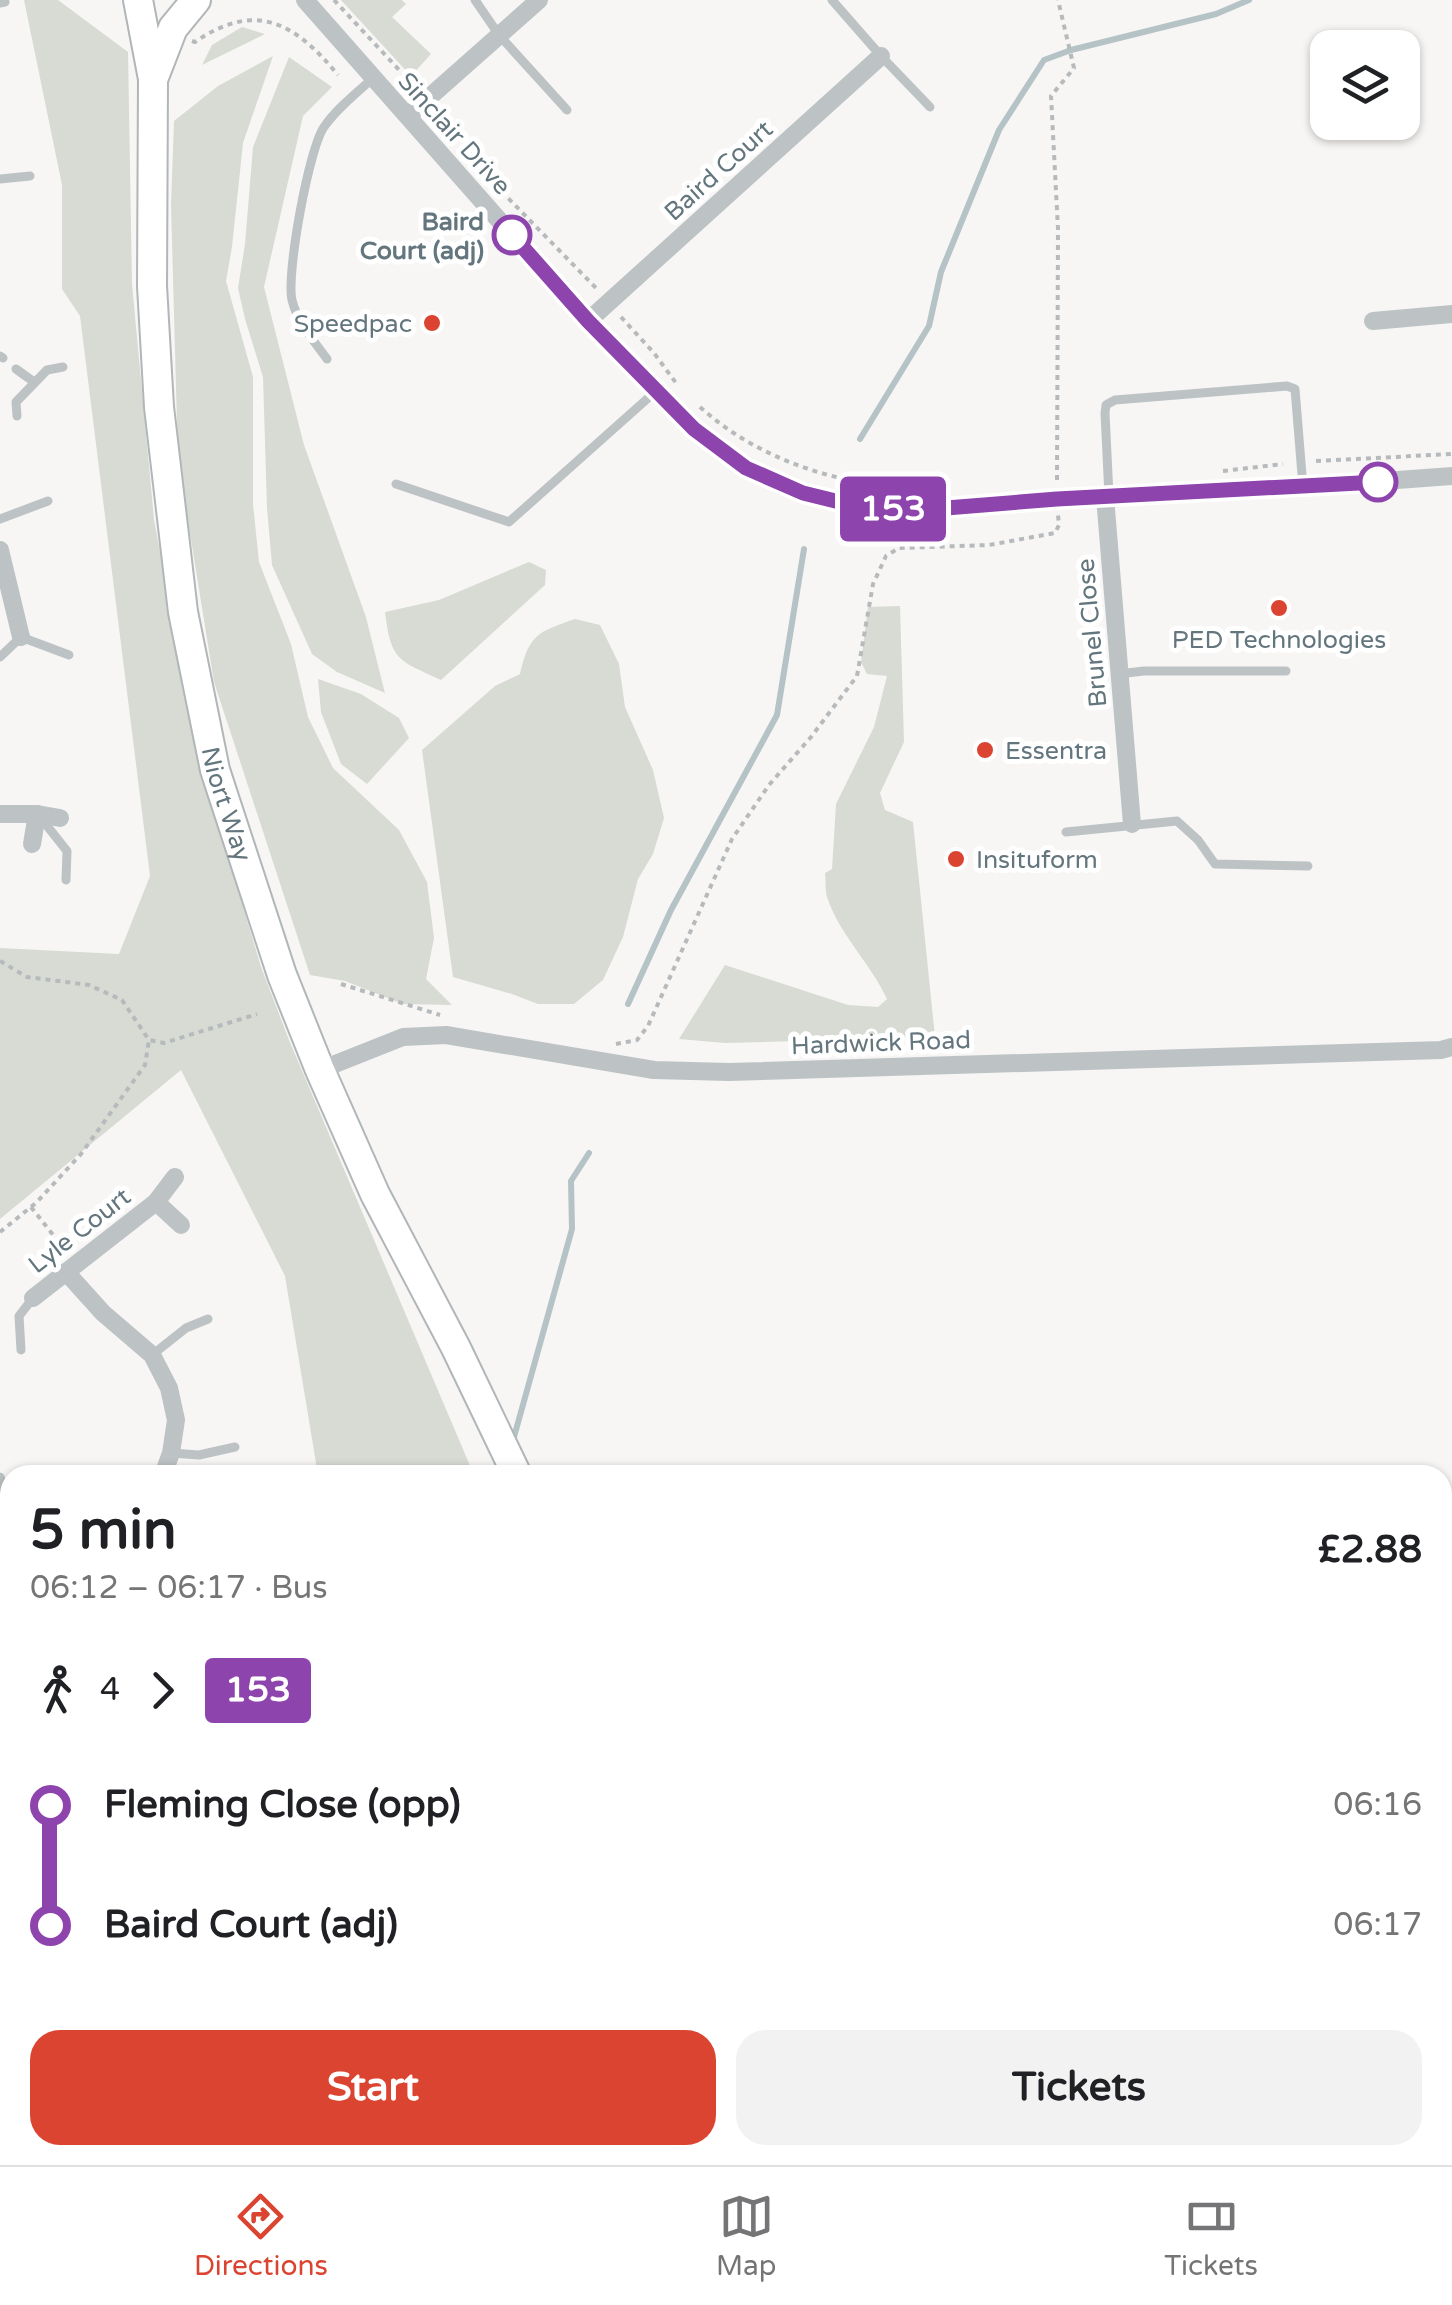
<!DOCTYPE html>
<html lang="en">
<head>
<meta charset="utf-8">
<style>
  body { margin:0; font-family:"Varela Round",sans-serif; background:#f2f2f2; color:#202124; height:100vh; display:flex; flex-direction:column; font-size:38px; white-space:nowrap }
  * { box-sizing:border-box; margin:0 }
  p { font-size:32px; color:#757577 }
  .icon { flex:none; width:55px; height:55px; fill:none; stroke:currentColor; stroke-width:2; stroke-linecap:round; stroke-linejoin:round }
  .map { position:relative; flex:1; overflow:hidden }
  .sheet { position:absolute; left:0px; top:1465px; width:1452px; height:700px; display:flex; flex-direction:column; background:#fff; border-radius:30px 30px 0 0; box-shadow:0 2px 8px #0004 }
  .sheet>* { flex:none }
  .badge { padding:0 20px; border-radius:8px; font-size:35px; line-height:65px }
  .buttons { position:absolute; left:1310px; top:30px; display:grid; gap:20px }
  .buttons a { display:grid; place-items:center; width:110px; height:110px; border-radius:20px; background:#fff; box-shadow:0 2px 8px #0004; font-size:50px }
  .map>.badge { position:absolute; translate:-50% -50%; box-shadow:0 0 0 5px #fff }
  .legs { display:flex; align-items:center; gap:15px; height:110px; padding:0 30px; font-size:32px }
  .legs p { margin-inline-start:auto }
  .head { display:flex; align-items:center; justify-content:space-between; height:170px; padding:0 30px }
  h1 { font-size:55px; font-weight:700; line-height:75px }
  .primary-button { display:flex; gap:20px; margin-top:auto; padding:20px 30px }
  .primary-button a { flex:1; height:115px; border-radius:30px; background:#da4430; color:#fff; font-size:40px; font-weight:700; line-height:115px; text-align:center }
  .primary-button a+a { background:#f2f2f2; color:#202124 }
  ul { padding:0 30px; list-style:none }
  li { display:flex; align-items:center; gap:35px; height:120px; font-size:38px }
  li i { display:grid; place-items:center; width:15px; height:100%; margin:0 12px; background:currentColor }
  li i::after { content:''; width:25px; height:25px; margin:-12px; border:8px solid; border-radius:50%; background:#fff }
  li p { margin-inline-start:auto }
  li:first-child i { background:linear-gradient(#0000 50%,currentColor 0) }
  li:last-child i { background:linear-gradient(currentColor 50%,#0000 0) }
  .tab-bar { display:flex; justify-content:space-around; align-items:center; height:140px; border-top:2px solid #e0e0e0; background:#fff; font-size:28px; color:#757577 }
  .tab-bar a { display:grid; justify-items:center; gap:5px }
  .tab-bar .current { color:#da4430 }
  .map>svg:first-child { display:block }
  .green { fill:#d7dbd3 }
  .lines { fill:none; stroke-linecap:round; stroke-linejoin:round }
  .stream { stroke:#b5c3c6; stroke-width:6 }
  .trunk-casing { stroke:#b1b6b8; stroke-width:32 }
  .path { stroke:#b6babc; stroke-width:4; stroke-dasharray:5 5; stroke-linecap:butt }
  .service { stroke:#bdc3c5; stroke-width:9 }
  .minor { stroke:#bdc3c5; stroke-width:18 }
  .trunk { stroke:#fff; stroke-width:28 }
  .line-1-casing { stroke:#fff; stroke-width:22 }
  .line-1 { stroke:#8e44ad; stroke-width:15 }
  .stop-1-dot { fill:#fff; stroke:#8e44ad; stroke-width:5 }
  .poi-dot { fill:#da4430; stroke:#fff; stroke-width:4 }
  .labels { text-anchor:middle; stroke-width:10; stroke-linejoin:round; paint-order:stroke }
  .street-label { font-size:25px; fill:#63757d; stroke:#fff }
  .stop-label { font-size:25px; font-weight:bold; fill:#63757d; stroke:#fff; text-anchor:end }
  .poi-label { font-size:25px; fill:#63757d; stroke:#fff; text-anchor:start }
</style>
</head>
<body>
<div class="map">
<svg width="1452" height="2165" viewBox="0 0 1452 2165">
  <rect width="100%" height="100%" fill="#f7f6f4"/>
  <!-- green -->
  <g class="green">
    <polygon points="24,0 58,0 128,52 132,284 154,519 195,746 261,967 289,1040 474,1475 318,1475 285,1276 181,1070 0,1219 0,948 119,954 150,876 80,316 62,289 62,185"/>
    <polygon points="341,0 402,0 406,4 392,17 431,54 411,76"/>
    <polygon points="242,27 265,34 202,65 212,45"/>
    <polygon points="273,56 243,143 232,247 226,281 253,377 253,504 259,562 291,644 308,717 333,768 399,830 427,882 434,938 426,979 452,1005 403,1004 345,981 310,975 214,682 178,459 171,205 174,121 218,86"/>
    <polygon points="289,57 332,87 303,116 264,287 304,445 366,617 385,693 337,672 312,654 272,565 267,508 263,377 245,319 238,288 245,244 253,147"/>
    <path d="M529,562L546,570L545,585L441,680C399,660 391,662 385,612L439,600Z"/>
    <path d="M900,606L904,742L880,793L885,810L913,822L935,1037L725,1043L679,1039L725,965L848,1005L878,1007L887,999C871,964 839,934 827,897C825,890 826,880 825,873L832,869L836,804L874,727L887,676L867,674L861,662L868,607Z"/>
    <path d="M575,619L600,625L619,664L625,707L653,770L664,818L653,854L638,879L623,937L603,980L574,1004H538L512,994L453,977L422,750L495,686L520,674C529,634 538,632 575,619Z"/>
    <polygon points="318,679 361,694 399,718 409,738 367,784 341,764 321,712"/>
    <polygon points="10,2012 10,2154 0,2158 0,2016"/>
  </g>
  <g class="lines">
    <!-- stream -->
    <g class="stream">
      <polyline points="860,439 929,326 941,272 999,130 1044,60 1071,50 1216,14 1249,0"/>
      <polyline points="628,1004 671,910 777,715 804,549"/>
      <polyline points="514,1437 572,1229 571,1181 589,1153"/>
      <polyline points="0,2041 10,2036"/>
    </g>
    <defs>
      <g id="trunk">
        <path id="s1" d="M138,0L153,79L152,286L159,407L183,612L215,770L282,975L320,1070L375,1194L456,1348L517,1475"/>
        <polyline points="154,77 173,28 196,0"/>
        <polyline points="607,2165 608,2155"/>
      </g>
    </defs>
    <!-- trunk casing -->
    <use href="#trunk" class="trunk-casing"/>
    <!-- path -->
    <g class="path">
      <polyline points="334,0 415,87"/>
      <path d="M192,41L195,42C256,0 295,23 338,75"/>
      <polyline points="438,114 508,198 596,288"/>
      <polyline points="621,317 654,353 676,383"/>
      <path d="M700,407C764,465 856,491 941,488"/>
      <polyline points="1316,461 1452,454"/>
      <polyline points="1223,471 1283,464"/>
      <polyline points="1057,480 1058,229 1051,96 1074,68 1058,0"/>
      <polyline points="0,961 27,977 89,985 122,1000 149,1040 164,1043 257,1014"/>
      <polyline points="341,984 440,1015"/>
      <polyline points="616,1044 637,1040 648,1026 732,839 769,785 811,737 857,676 873,584 886,556 899,548 989,545 1055,533 1059,525 1058,515"/>
      <polyline points="31,1207 65,1250"/>
      <polyline points="0,1232 36,1203 81,1154 145,1065 149,1040"/>
      <polyline points="0,1873 10,1900"/>
      <polyline points="6,1939 10,1953"/>
    </g>
    <!-- service -->
    <g class="service">
      <polyline points="475,0 499,35 567,110"/>
      <polyline points="832,0 881,56 930,107"/>
      <polyline points="0,3 5,2"/>
      <polyline points="0,179 30,176"/>
      <polyline points="0,356 3,358"/>
      <path d="M327,359C314,341 297,322 292,300C286,274 309,148 324,127C337,108 357,93 373,78"/>
      <polyline points="16,369 34,382"/>
      <polyline points="17,416 16,402 47,370 63,367"/>
      <polyline points="396,484 509,522 656,391"/>
      <polyline points="1109,496 1105,413 1106,405 1115,400 1287,386 1295,389 1303,487"/>
      <polyline points="0,519 48,501"/>
      <polyline points="0,657 21,637 69,655"/>
      <polyline points="1118,674 1144,671 1286,671"/>
      <polyline points="40,817 67,851 66,880"/>
      <polyline points="1066,832 1177,821 1198,840 1215,864 1308,866"/>
      <polyline points="21,1350 19,1316 33,1298"/>
      <polyline points="152,1355 186,1328 208,1319"/>
      <polyline points="171,1453 199,1455 235,1447"/>
      <polyline points="0,1477 10,1506"/>
      <polyline points="387,2161 404,2165"/>
    </g>
    <!-- minor -->
    <g class="minor">
      <polyline points="305,0 588,321 693,429 745,468 803,493 860,507 921,510 1057,499 1303,487 1452,476"/>
      <polyline points="408,116 539,0"/>
      <polyline points="588,321 881,56"/>
      <polyline points="1373,321 1452,314"/>
      <polyline points="1105,497 1132,824"/>
      <polyline points="0,550 21,637"/>
      <polyline points="0,814 37,814 60,818"/>
      <polyline points="32,844 37,814"/>
      <polyline points="320,1070 403,1037 446,1035 654,1070 729,1072 1441,1050 1452,1047"/>
      <polyline points="156,1202 181,1225"/>
      <polyline points="66,1272 103,1313 152,1355 169,1388 176,1420 171,1453 163,1475"/>
      <polyline points="33,1298 156,1202 175,1177"/>
      <polyline points="0,1592 10,1590"/>
      <polyline points="0,1803 10,1794"/>
      <polyline points="0,1924 10,1921"/>
      <polyline points="210,2165 226,2155"/>
      <polyline points="386,2165 389,2155"/>
    </g>
    <!-- trunk -->
    <use href="#trunk" class="trunk"/>
  </g>
  <g class="lines">
    <defs>
      <polyline id="line-1" points="512,235 588,321 694,429 746,468 803,493 860,507 921,510 1057,499 1378,482"/>
    </defs>
    <!-- line-1 casing -->
    <use href="#line-1" class="line-1-casing"/>
    <!-- line-1 -->
    <use href="#line-1" class="line-1"/>
  </g>
  <!-- markers -->
  <g class="stop-1-dot">
    <circle cx="512" cy="235" r="18"/>
    <circle cx="1378" cy="482" r="18"/>
  </g>
  <g class="poi-dot">
    <circle cx="432" cy="323" r="10"/>
    <circle cx="1279" cy="608" r="10"/>
    <circle cx="985" cy="750" r="10"/>
    <circle cx="956" cy="859" r="10"/>
  </g>
  <g class="labels">
    <!-- street labels -->
    <g class="street-label">
      <text transform="translate(455 133) rotate(48)" y="9">Sinclair Drive</text>
      <text transform="translate(718 170) rotate(-42)" y="9">Baird Court</text>
      <text transform="translate(1091 633) rotate(-95)" y="9">Brunel Close</text>
      <text dy="9" stroke="none"><textPath href="#s1" startOffset="812">Niort Way</textPath></text>
      <text transform="translate(881 1042) rotate(-2)" y="9">Hardwick Road</text>
      <text transform="translate(79 1230) rotate(-38)" y="9">Lyle Court</text>
    </g>
    <!-- stop labels -->
    <g class="stop-label">
      <text x="484" y="230">Baird<tspan x="484" dy="29">Court (adj)</tspan></text>
    </g>
    <!-- poi labels -->
    <g class="poi-label">
      <text x="412" y="332" text-anchor="end">Speedpac</text>
      <text x="1279" y="648" text-anchor="middle">PED Technologies</text>
      <text x="1005" y="759">Essentra</text>
      <text x="976" y="868">Insituform</text>
    </g>
  </g>
</svg>
<div class="buttons">
<a><svg class="icon" aria-label="layers" viewBox="0 0 24 24"><path d="M12 4l9 5-9 5-9-5zM3 14l9 5 9-5"/></svg></a>
</div>
<b class="badge" style="left:893px;top:509px;background:#8e44ad;color:#fff">153</b>
<section class="sheet">
<div class="head"><div><h1>5 min</h1><p>06:12 – 06:17 · Bus</p></div><b>£2.88</b></div>
<div class="legs"><svg class="icon" aria-label="walk" viewBox="0 0 24 24"><circle cx="13" cy="4" r="2"/><path d="M13 8l-2 6 4 7M11 14l-3 7M7 12l3-4h3l4 4"/></svg>4<svg class="icon" aria-label="forward" viewBox="0 0 24 24"><path d="M9 5l7 7-7 7"/></svg><b class="badge" style="background:#8e44ad;color:#fff">153</b></div>
<ul>
<li><i style="color:#8e44ad"></i><b>Fleming Close (opp)</b><p>06:16</p></li>
<li><i style="color:#8e44ad"></i><b>Baird Court (adj)</b><p>06:17</p></li>
</ul>
<div class="primary-button"><a>Start</a><a>Tickets</a></div>
</section>
</div>
<nav class="tab-bar">
<a class="current"><svg class="icon" aria-label="directions" viewBox="0 0 24 24"><path d="M12 3l9 9-9 9-9-9zM9 14v-3h6M13 9l2 2-2 2"/></svg>Directions</a>
<a><svg class="icon" aria-label="map" viewBox="0 0 24 24"><path d="M3 6l6-2 6 2 6-2v14l-6 2-6-2-6 2zM9 4v14M15 6v14"/></svg>Map</a>
<a><svg class="icon" aria-label="tickets" viewBox="0 0 24 24"><path d="M3 7h18v10H3zM15 7v10"/></svg>Tickets</a>
</nav>
</body>
</html>
